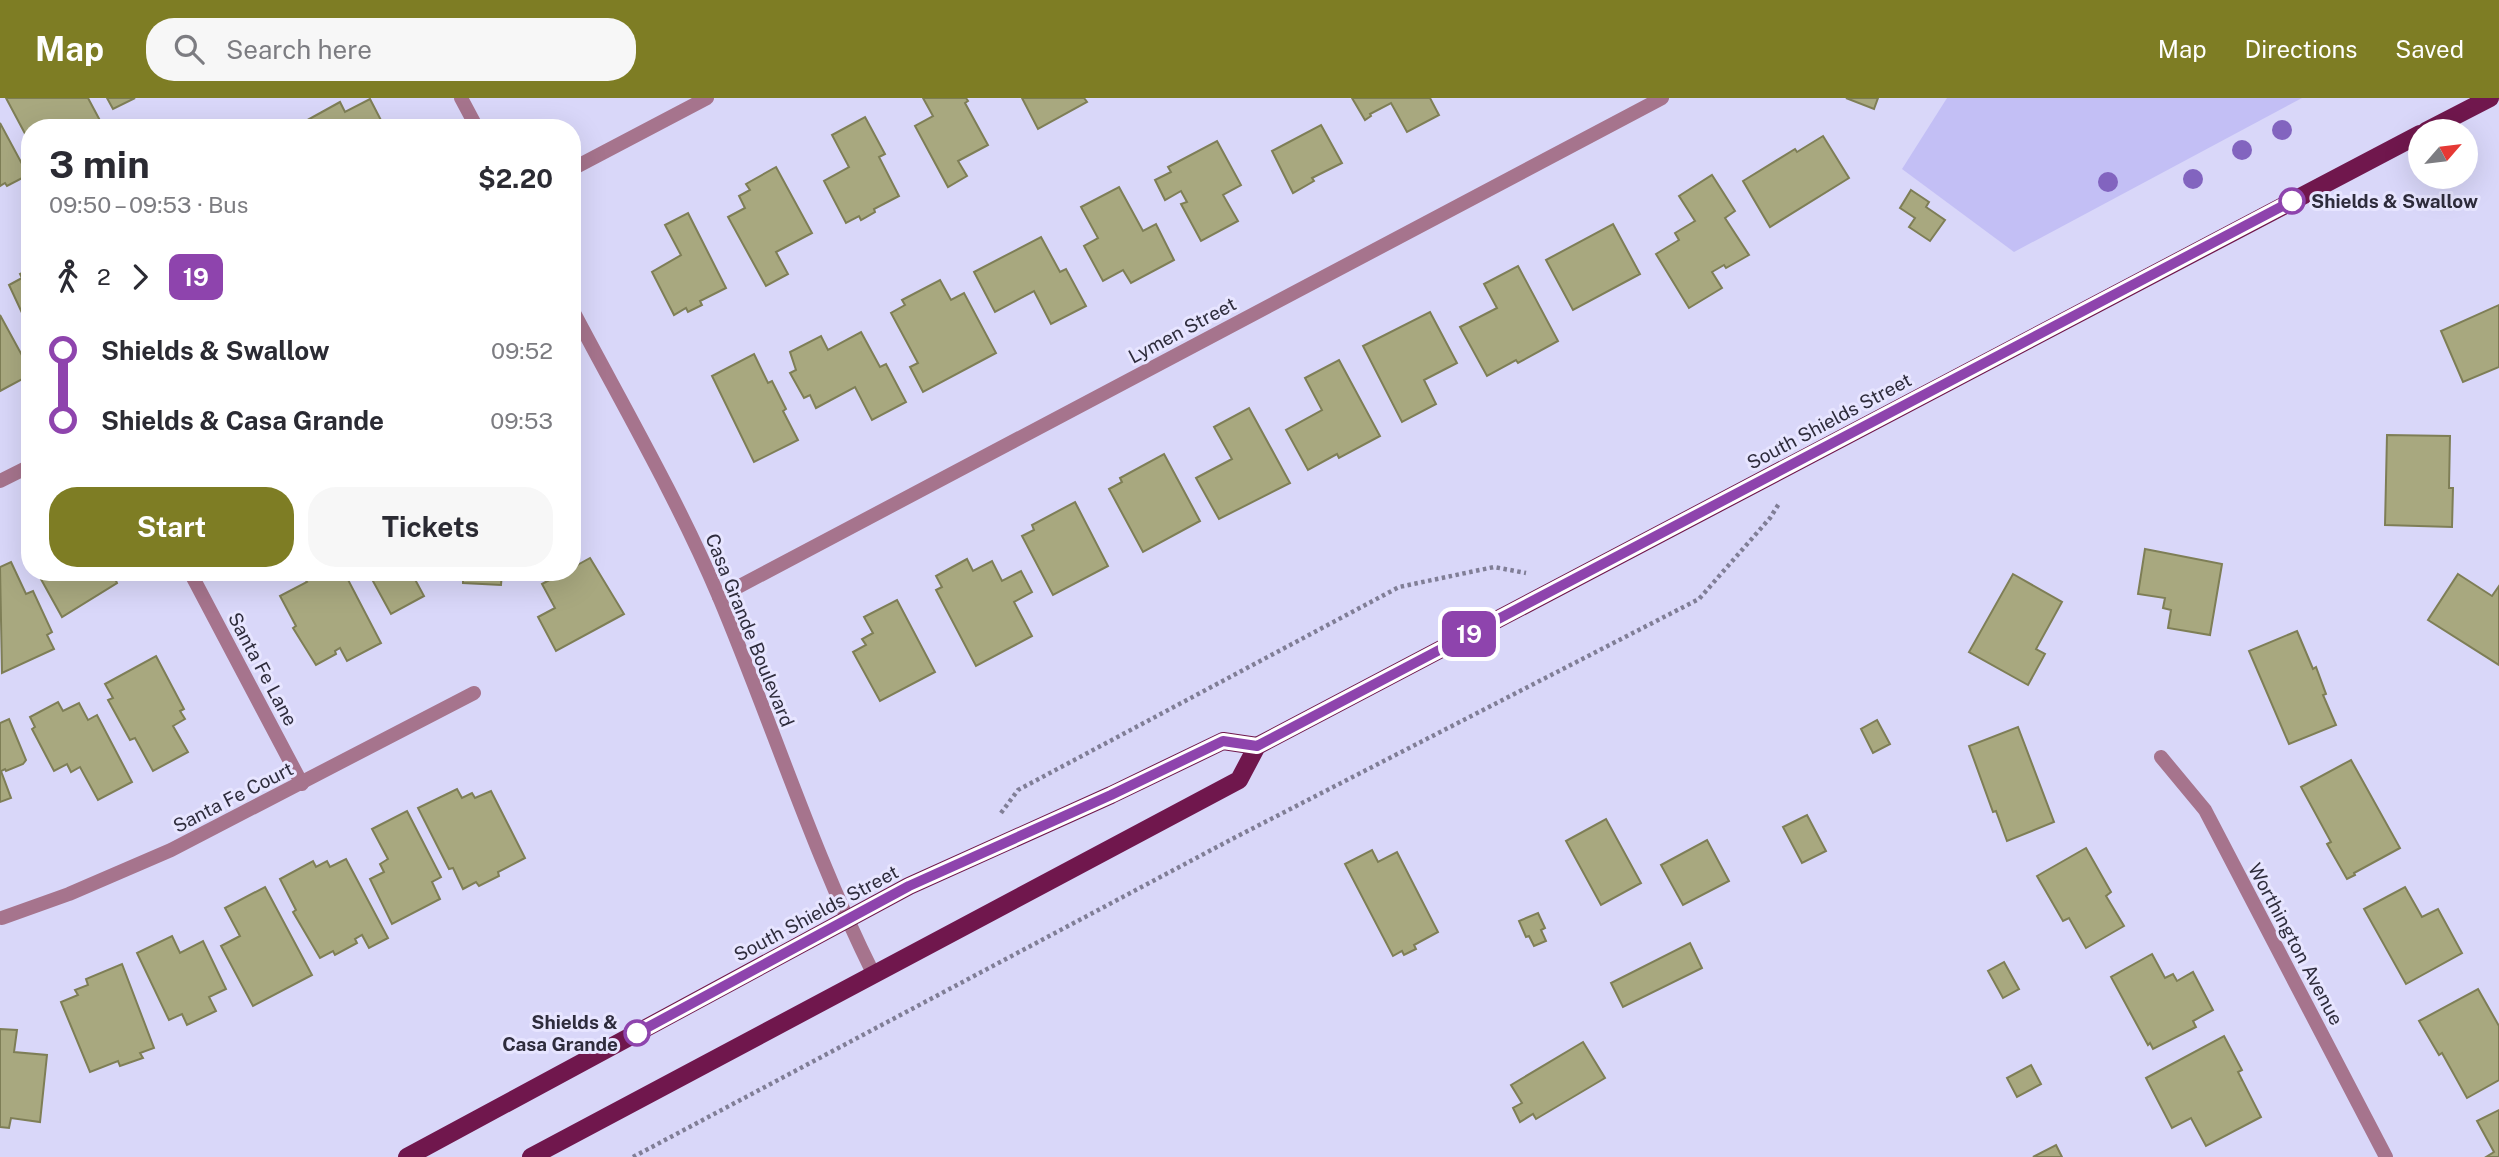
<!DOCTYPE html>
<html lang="en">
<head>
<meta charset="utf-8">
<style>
  body { margin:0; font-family:"Public Sans",sans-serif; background:#f7f7f7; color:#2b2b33; height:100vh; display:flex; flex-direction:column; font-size:26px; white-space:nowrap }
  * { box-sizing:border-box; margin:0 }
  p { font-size:23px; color:#7c7c81 }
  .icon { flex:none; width:38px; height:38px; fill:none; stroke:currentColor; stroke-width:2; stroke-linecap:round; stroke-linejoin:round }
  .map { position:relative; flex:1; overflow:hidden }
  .sheet { position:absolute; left:21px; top:21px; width:560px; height:462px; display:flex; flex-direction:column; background:#fff; border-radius:28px; box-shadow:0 7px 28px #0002 }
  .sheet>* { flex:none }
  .badge { padding:0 14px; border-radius:10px; font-size:24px; line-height:46px }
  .needle { width:46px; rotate:62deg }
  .controls { position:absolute; left:2408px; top:21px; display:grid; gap:14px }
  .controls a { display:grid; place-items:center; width:70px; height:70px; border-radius:50%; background:#fff; box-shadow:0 7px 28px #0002; font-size:35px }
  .map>.badge { position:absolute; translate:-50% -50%; box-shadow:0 0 0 4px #fff }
  .legs { display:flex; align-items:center; gap:10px; height:77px; padding:0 28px; font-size:23px }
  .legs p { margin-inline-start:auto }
  .head { display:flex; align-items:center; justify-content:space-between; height:119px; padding:0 28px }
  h1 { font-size:38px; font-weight:700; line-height:52px }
  .primary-button { display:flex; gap:14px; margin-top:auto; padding:14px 28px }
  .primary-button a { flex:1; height:80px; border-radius:28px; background:#7e7d24; color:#fff; font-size:28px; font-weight:700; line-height:80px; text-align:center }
  .primary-button a+a { background:#f7f7f7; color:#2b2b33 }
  ul { padding:0 28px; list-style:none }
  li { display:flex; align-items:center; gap:24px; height:70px; font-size:26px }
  li i { display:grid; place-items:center; width:10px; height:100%; margin:0 9px; background:currentColor }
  li i::after { content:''; width:18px; height:18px; margin:-9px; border:5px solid; border-radius:50%; background:#fff }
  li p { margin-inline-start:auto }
  li:first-child i { background:linear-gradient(#0000 50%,currentColor 0) }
  li:last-child i { background:linear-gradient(currentColor 50%,#0000 0) }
  header { display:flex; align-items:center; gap:42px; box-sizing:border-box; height:98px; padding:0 35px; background:#7e7d24; color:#fff }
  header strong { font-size:33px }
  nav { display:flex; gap:38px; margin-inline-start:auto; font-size:24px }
  .search { width:490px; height:63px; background:#f7f7f7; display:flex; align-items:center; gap:18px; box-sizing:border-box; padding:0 24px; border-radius:28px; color:#7c7c81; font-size:26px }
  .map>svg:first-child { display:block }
  .green { fill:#c3bff5 }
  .building { fill:#a8a87f; stroke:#7e7e56; stroke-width:2 }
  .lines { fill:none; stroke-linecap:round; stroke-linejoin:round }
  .path { stroke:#807e96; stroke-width:4.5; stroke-dasharray:3.5 3.5; stroke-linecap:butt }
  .street { stroke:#a6748d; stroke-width:14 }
  .primary { stroke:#70174d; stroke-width:18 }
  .tree { fill:#8264bf }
  .line-1-casing { stroke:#fff; stroke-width:16 }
  .line-1 { stroke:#8e44ad; stroke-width:10 }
  .stop-1-dot { fill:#fff; stroke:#8e44ad; stroke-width:3.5 }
  .labels { text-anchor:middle; stroke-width:6; stroke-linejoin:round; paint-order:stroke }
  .stop-label { font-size:19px; font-weight:bold; fill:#2e2c3c; stroke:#e7e5ff; text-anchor:start }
  .street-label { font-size:19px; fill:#2e2c3c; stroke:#e7e5ff }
</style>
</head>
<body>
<header>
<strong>Map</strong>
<div class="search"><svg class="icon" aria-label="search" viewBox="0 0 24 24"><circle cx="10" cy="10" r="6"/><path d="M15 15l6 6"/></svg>Search here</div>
<nav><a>Map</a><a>Directions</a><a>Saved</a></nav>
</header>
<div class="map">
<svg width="2499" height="1059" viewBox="0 0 2499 1059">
  <rect width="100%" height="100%" fill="#d9d7f9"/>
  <!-- green -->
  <polygon class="green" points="1947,0 2302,0 2014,154 1902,71"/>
  <!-- building -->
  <g class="building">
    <polygon points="6,0 88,0 104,30 30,30 30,45"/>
    <polygon points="107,0 135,0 113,11"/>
    <polygon points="923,0 966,0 968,3 965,5 988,47 958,63 967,78 948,89 915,28 933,18"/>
    <polygon points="1022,0 1084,0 1087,4 1038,31"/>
    <polygon points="1352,0 1430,0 1439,17 1407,34 1391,5 1370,16 1371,18 1365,22"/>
    <polygon points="1846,0 1878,0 1874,11"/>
    <polygon points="370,1 385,30 304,30 302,25 340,4 345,14"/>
    <polygon points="865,19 885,56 879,59 899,98 874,111 875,114 861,122 859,118 846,125 824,83 849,69 832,37"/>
    <polygon points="0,25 28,77 7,88 5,85 0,88"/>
    <polygon points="1321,27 1342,65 1312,80 1314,83 1293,95 1272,53"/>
    <polygon points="1823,38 1849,80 1770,129 1743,83 1795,51 1797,54"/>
    <polygon points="1217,43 1241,87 1223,97 1238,123 1201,143 1181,106 1187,104 1181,93 1165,102 1155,82 1171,74 1168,69"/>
    <polygon points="776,69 812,135 776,154 788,176 766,188 728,119 745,110 739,98 750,92 746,86"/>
    <polygon points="1712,77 1735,113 1725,120 1749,157 1726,170 1724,167 1712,174 1722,190 1689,210 1656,156 1679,142 1675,135 1695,123 1679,98"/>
    <polygon points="1119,89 1143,133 1156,126 1174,162 1131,185 1123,172 1103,183 1084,148 1098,140 1081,109"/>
    <polygon points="1911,92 1929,104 1926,109 1945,122 1930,143 1909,129 1915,120 1900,110"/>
    <polygon points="688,115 726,190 700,203 702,207 688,214 686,210 674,217 652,174 681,157 665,127"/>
    <polygon points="1613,126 1640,176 1573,212 1546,162"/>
    <polygon points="1041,139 1060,174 1066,171 1086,208 1051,226 1034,193 995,214 974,174"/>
    <polygon points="1518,168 1558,243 1518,265 1516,262 1487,278 1460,229 1497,210 1484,186"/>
    <polygon points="30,171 30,232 9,187 22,180 20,176"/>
    <polygon points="940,182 951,202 964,195 996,255 923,294 910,269 918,265 891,215 905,207 902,202"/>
    <polygon points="2499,207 2499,269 2463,284 2441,233"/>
    <polygon points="1430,214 1457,265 1424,282 1436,306 1402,324 1363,248"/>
    <polygon points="0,217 30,272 30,277 0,293"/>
    <polygon points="861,234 880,269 886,266 906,304 872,322 855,289 816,310 810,297 804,300 790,275 796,272 790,254 821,238 828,252"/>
    <polygon points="754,256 768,285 772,283 786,311 783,313 798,342 754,364 712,278"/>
    <polygon points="1339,262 1380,338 1339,360 1337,356 1308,372 1286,332 1322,312 1305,280"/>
    <polygon points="1249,310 1290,385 1219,421 1196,380 1232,361 1214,329"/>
    <polygon points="2387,337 2450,338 2449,390 2453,390 2452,429 2385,427"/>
    <polygon points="1164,356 1200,423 1143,454 1109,391 1122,384 1120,380"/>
    <polygon points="1075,404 1108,468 1053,497 1022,438 1034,432 1032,427"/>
    <polygon points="2145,451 2222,466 2210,537 2168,530 2171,512 2163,510 2165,500 2138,496"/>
    <polygon points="590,460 624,516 556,553 538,519 555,510 542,486 564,474 572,474 572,470"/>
    <polygon points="967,461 973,473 992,463 1002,483 1021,473 1032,494 1014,504 1032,538 976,568 936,492 942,489 936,478"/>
    <polygon points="11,464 26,496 33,493 52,534 47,537 54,551 2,575 0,469"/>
    <polygon points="37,474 116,474 117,476 114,478 117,485 62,519"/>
    <polygon points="318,474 344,474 381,545 347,563 340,550 335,553 336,556 316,567 293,530 296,528 280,498 307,484 305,481"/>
    <polygon points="368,474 411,474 424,498 391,516"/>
    <polygon points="463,474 502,474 501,487 463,485"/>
    <polygon points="2013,476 2062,504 2036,551 2045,556 2028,587 1969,554"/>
    <polygon points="2458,476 2492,498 2499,488 2499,567 2428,522"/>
    <polygon points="897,502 935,574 880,603 853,554 866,547 862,541 873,535 864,519"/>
    <polygon points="2297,533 2313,571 2316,569 2326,596 2323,597 2336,627 2289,646 2249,553"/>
    <polygon points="156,558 184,611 180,613 185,621 173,628 188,654 153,673 135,640 130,642 108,602 113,600 105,586"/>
    <polygon points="58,604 63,613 79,605 88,622 97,617 132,684 98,702 80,669 71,674 67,666 54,673 32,631 35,629 30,619"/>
    <polygon points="9,621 26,662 23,666 6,673 5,671 1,673 11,700 0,704 0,625"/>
    <polygon points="1877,622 1890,646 1873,655 1861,631"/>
    <polygon points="2018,629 2054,724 2007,743 1996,713 1993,714 1969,648"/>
    <polygon points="2351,662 2400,750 2354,775 2355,777 2347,781 2327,746 2331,744 2301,689"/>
    <polygon points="457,691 462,700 472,695 475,700 491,693 525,760 498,774 499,778 479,788 476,784 463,791 453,770 449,771 418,710"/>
    <polygon points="407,713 441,779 432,784 440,801 392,826 370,781 384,774 380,766 388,761 372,731"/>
    <polygon points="1807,717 1826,753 1802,765 1783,729"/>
    <polygon points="1606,721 1641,785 1601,807 1566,743"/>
    <polygon points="1707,742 1729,783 1683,807 1661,767"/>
    <polygon points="2086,750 2111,794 2106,798 2124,828 2086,850 2069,820 2063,823 2037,778"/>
    <polygon points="1372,752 1378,764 1397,754 1438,834 1414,847 1416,851 1404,857 1402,853 1393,858 1345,766"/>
    <polygon points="346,761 388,840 369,850 362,837 355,841 357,845 335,857 333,853 320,860 293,814 296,812 280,781 313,763 316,769 327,763 330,769"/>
    <polygon points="265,789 312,877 253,908 221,848 240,838 225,810"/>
    <polygon points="2405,789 2422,819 2438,811 2462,855 2406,886 2364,811"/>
    <polygon points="1538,815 1545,830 1541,832 1546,843 1534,848 1529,838 1526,839 1519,823"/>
    <polygon points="172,838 180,855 203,843 226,891 209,899 216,913 187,927 182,916 169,922 137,855"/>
    <polygon points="1690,845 1702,870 1623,909 1611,885"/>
    <polygon points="2152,856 2165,880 2173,876 2177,883 2193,874 2213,912 2193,923 2196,929 2153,951 2150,945 2148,947 2111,879"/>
    <polygon points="2004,864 2019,891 2003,900 1988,873"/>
    <polygon points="122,866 154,950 140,955 143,960 120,968 118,963 90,974 61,904 78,897 75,892 88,887 86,881"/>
    <polygon points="2478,891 2499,928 2499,982 2467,1000 2442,955 2439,957 2419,923"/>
    <polygon points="0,931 17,932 14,954 47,957 40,1024 11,1020 9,1030 0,1029"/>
    <polygon points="2224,938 2242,972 2238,974 2261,1019 2206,1048 2191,1020 2172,1030 2146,980"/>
    <polygon points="1583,944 1605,980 1536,1021 1533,1016 1520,1024 1513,1010 1522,1005 1511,987"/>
    <polygon points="2031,967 2041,986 2017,999 2007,980"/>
    <polygon points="2499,1012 2499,1059 2486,1059 2494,1054 2477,1023"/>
    <polygon points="2056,1047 2062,1059 2033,1059"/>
  </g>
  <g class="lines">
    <!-- path -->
    <g class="path">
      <polyline points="1001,715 1018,692 1399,489 1494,469 1526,475"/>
      <polyline points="633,1059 1232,741 1699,501 1770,420 1780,404"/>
    </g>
    <!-- street -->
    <g class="street">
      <polyline points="461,0 477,30"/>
      <polyline points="572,71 707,0"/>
      <path d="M572,211C622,306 677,400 719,499C772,625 813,755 874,877"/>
      <polyline points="0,383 30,368"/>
      <polyline points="190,474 302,686"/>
      <polyline points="719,499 1662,0"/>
      <polyline points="2161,659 2205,712 2386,1059"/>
      <polyline points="2,820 69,796 171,752 474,595"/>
    </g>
    <!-- primary -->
    <g class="primary">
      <polyline points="2426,33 2490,0"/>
      <polyline points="407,1059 909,788 1111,697 1223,643 1257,648"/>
      <polyline points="531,1059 1239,682 1257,648 2420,36"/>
    </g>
  </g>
  <!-- trees -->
  <g class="tree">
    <circle cx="2282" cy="32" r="10"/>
    <circle cx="2242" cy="52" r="10"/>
    <circle cx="2193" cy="81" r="10"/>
    <circle cx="2108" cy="84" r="10"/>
  </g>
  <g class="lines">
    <defs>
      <polyline id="line-1" points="637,935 909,788 1111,697 1223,643 1257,648 2292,103"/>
    </defs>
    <!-- line-1 casing -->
    <use href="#line-1" class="line-1-casing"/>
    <!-- line-1 -->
    <use href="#line-1" class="line-1"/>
  </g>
  <!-- markers -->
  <g class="stop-1-dot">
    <circle cx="2292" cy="103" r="12"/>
    <circle cx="637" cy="935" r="12"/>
  </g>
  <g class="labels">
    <!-- stop labels -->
    <g class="stop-label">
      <text x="2311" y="110">Shields &amp; Swallow</text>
      <text x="618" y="931" text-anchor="end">Shields &amp;<tspan x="618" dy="22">Casa Grande</tspan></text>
    </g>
    <!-- street labels -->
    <g class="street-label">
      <text transform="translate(1182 232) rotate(-28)" y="7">Lymen Street</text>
      <text transform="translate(1829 323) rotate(-28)" y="7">South Shields Street</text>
      <text transform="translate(750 532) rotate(68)" y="7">Casa Grande Boulevard</text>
      <text transform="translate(263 571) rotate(62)" y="7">Santa Fe Lane</text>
      <text transform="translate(233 699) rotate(-27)" y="7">Santa Fe Court</text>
      <text transform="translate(816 815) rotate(-28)" y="7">South Shields Street</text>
      <text transform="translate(2296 846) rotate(62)" y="7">Worthington Avenue</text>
    </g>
  </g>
</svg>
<div class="controls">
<a><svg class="needle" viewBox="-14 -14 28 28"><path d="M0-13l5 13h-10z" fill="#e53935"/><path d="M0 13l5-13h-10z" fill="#7c7c81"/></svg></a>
</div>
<b class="badge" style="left:1469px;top:536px;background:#8e44ad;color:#fff">19</b>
<section class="sheet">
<div class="head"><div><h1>3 min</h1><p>09:50 – 09:53 · Bus</p></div><b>$2.20</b></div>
<div class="legs"><svg class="icon" aria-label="walk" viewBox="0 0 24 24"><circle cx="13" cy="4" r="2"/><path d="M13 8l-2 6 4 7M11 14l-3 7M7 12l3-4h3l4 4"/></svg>2<svg class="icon" aria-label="forward" viewBox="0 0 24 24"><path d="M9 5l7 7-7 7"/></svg><b class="badge" style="background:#8e44ad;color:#fff">19</b></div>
<ul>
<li><i style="color:#8e44ad"></i><b>Shields &amp; Swallow</b><p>09:52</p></li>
<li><i style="color:#8e44ad"></i><b>Shields &amp; Casa Grande</b><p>09:53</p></li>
</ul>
<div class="primary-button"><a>Start</a><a>Tickets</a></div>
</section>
</div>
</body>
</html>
